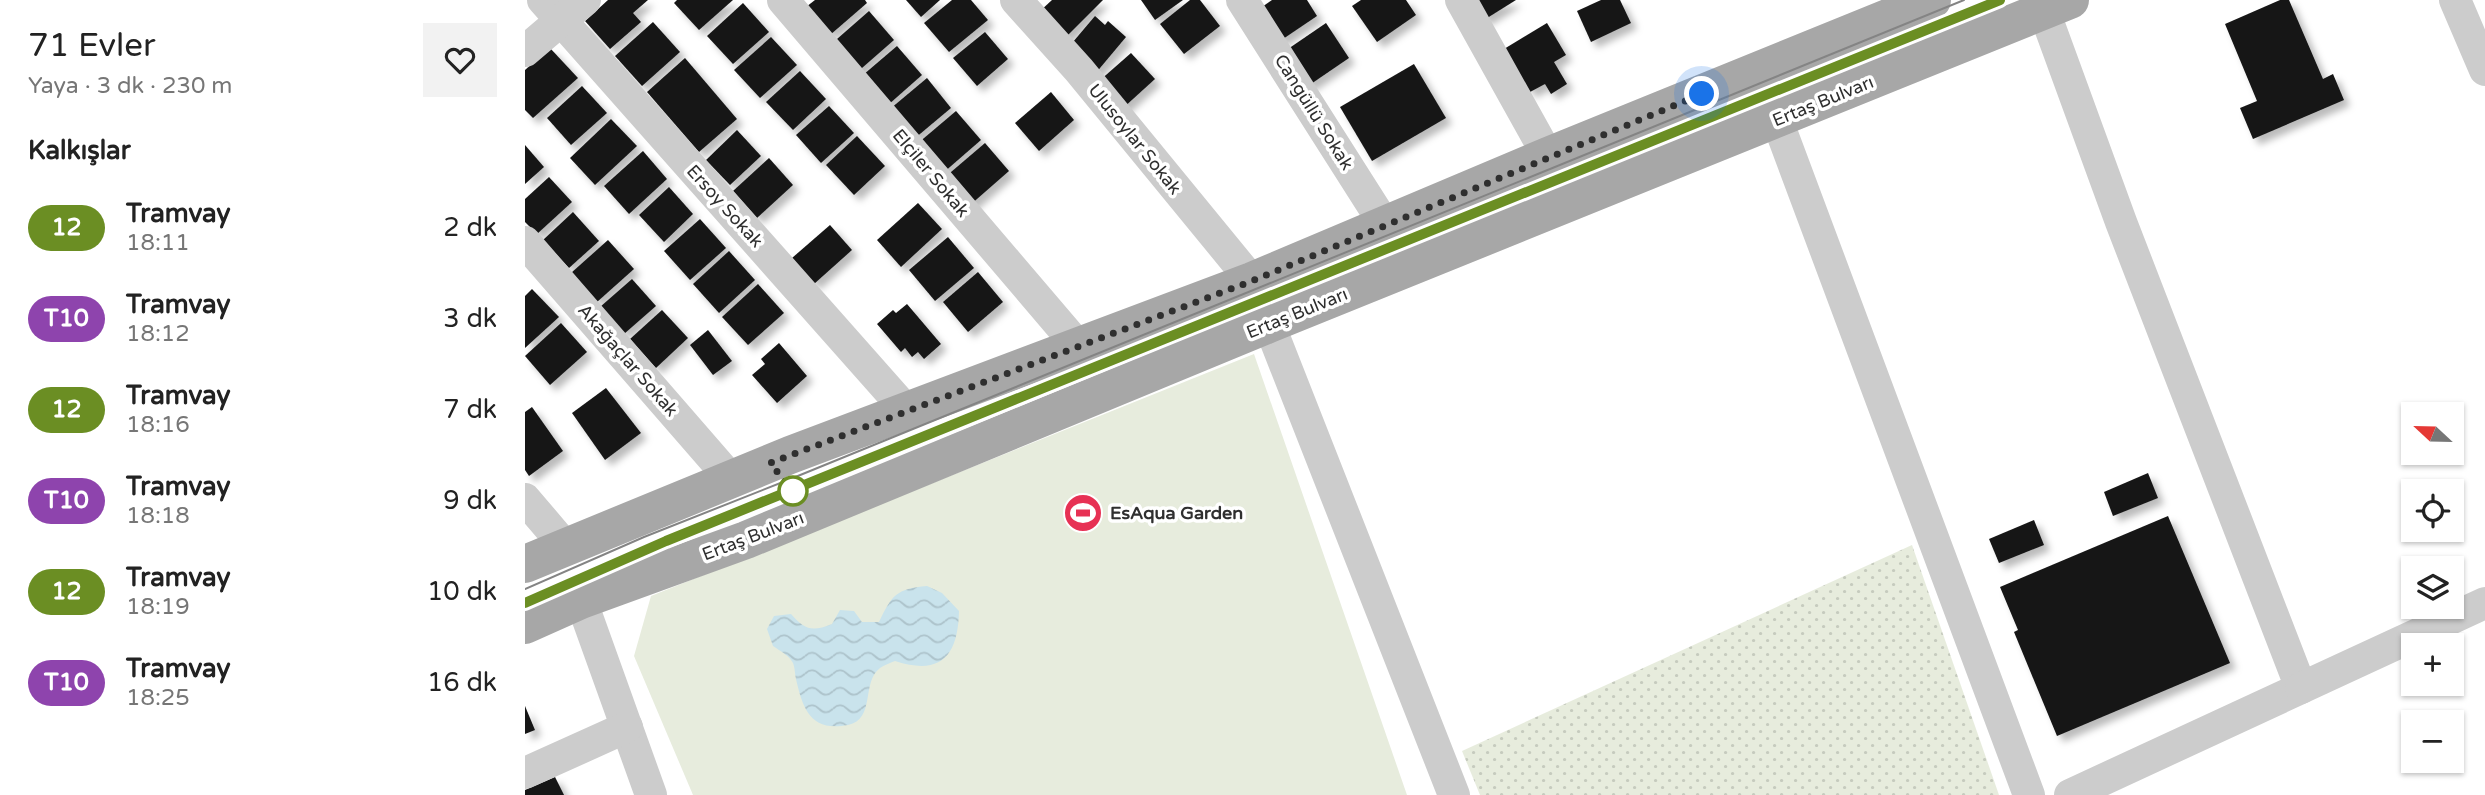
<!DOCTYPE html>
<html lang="tr">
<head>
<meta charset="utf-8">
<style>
  body { margin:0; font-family:"Varela Round",sans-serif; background:#f2f2f2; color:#222; height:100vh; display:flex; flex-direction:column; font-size:26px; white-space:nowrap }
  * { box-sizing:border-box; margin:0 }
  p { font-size:23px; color:#767676 }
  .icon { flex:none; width:38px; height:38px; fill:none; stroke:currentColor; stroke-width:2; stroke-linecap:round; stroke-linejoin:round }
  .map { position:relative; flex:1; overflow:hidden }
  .panel { display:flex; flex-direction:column; background:#fff; width:525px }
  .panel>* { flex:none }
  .badge { padding:0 14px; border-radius:23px; font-size:24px; line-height:46px }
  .needle { width:46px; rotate:292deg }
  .buttons { position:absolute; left:1876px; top:402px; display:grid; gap:14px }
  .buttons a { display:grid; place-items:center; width:63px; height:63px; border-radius:0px; background:#fff; box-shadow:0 2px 5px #0004; font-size:35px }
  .you { position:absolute; width:35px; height:35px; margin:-18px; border:5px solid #fff; border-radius:50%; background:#1a73e8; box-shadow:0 0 0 10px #1a73e833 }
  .map>.badge { position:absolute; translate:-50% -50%; box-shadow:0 0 0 4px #fff }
  h2 { padding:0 28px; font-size:26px; line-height:63px }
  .round { display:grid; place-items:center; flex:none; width:74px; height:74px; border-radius:0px; background:#f2f2f2 }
  .overview { display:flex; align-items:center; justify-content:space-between; height:119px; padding:0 28px }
  h1 { font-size:33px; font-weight:600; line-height:52px }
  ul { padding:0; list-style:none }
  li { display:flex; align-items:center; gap:21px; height:91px; padding:0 28px }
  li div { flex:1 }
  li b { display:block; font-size:26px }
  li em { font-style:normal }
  li .badge { min-width:77px; font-weight:700; text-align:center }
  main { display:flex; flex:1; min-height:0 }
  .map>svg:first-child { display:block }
  .park { fill:url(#park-dots) }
  .pitch { fill:#e7ecdd }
  .water { fill:url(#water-waves) }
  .building { fill:#161616; filter:url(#shadow) }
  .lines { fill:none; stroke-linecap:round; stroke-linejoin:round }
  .minor { stroke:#ccc; stroke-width:32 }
  .major { stroke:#a7a7a7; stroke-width:38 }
  .tram { stroke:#848484; stroke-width:2 }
  .line-casing { stroke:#fff; stroke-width:16 }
  .line { stroke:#6b8e23; stroke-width:10 }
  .walk { stroke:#2f2f2f; stroke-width:7; stroke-dasharray:0 12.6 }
  .stop-dot { fill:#fff; stroke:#6b8e23; stroke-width:3.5 }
  .labels { text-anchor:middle; stroke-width:7; stroke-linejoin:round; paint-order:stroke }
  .street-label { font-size:18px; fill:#2f2f2f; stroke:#fff }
  .poi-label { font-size:18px; font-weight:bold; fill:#2f2f2f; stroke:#fff; text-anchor:start }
</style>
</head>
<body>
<main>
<section class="panel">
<div class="overview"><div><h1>71 Evler</h1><p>Yaya · 3 dk · 230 m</p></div><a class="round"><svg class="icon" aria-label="heart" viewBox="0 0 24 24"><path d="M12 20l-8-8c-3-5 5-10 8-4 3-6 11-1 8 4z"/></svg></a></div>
<h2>Kalkışlar</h2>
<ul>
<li><span class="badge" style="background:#6b8e23;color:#fff">12</span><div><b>Tramvay</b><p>18:11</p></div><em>2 dk</em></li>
<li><span class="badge" style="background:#8e44ad;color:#fff">T10</span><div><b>Tramvay</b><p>18:12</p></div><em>3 dk</em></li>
<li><span class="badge" style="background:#6b8e23;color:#fff">12</span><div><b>Tramvay</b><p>18:16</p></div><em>7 dk</em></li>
<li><span class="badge" style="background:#8e44ad;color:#fff">T10</span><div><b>Tramvay</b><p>18:18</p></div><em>9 dk</em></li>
<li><span class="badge" style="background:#6b8e23;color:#fff">12</span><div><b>Tramvay</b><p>18:19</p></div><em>10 dk</em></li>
<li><span class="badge" style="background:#8e44ad;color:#fff">T10</span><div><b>Tramvay</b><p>18:25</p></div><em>16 dk</em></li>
</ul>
</section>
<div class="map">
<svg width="1960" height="795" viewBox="0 0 1960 795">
  <defs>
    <pattern id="park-dots" width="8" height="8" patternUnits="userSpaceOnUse" patternTransform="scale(1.75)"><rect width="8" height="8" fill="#e7ecdd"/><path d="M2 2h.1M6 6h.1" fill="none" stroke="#c6cbbe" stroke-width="1.8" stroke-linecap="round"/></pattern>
    <pattern id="water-waves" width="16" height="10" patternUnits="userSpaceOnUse" patternTransform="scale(1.75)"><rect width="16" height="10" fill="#c9e3ec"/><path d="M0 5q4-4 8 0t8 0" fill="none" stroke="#adc3cb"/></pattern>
    <filter id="shadow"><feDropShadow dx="6" dy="6" stdDeviation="3.5" flood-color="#0004"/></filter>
  </defs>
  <rect width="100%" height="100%" fill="#fff"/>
  <!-- park -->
  <polygon class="park" points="1387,545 1474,795 955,795 937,751"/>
  <!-- pitch -->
  <polygon class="pitch" points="729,354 882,795 168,795 109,656 126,596"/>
  <!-- water -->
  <path class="water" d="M402,586L417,593L434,611C433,656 416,676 370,661C365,663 359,665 355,668C336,682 351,719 323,725C286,732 278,710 271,679C270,675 270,668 268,663C264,655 255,651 248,646L242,629L249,616L266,614C280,630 287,632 307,624L315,610L329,611L337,622H354C367,595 371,589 402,586Z"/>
  <!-- building -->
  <g class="building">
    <polygon points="83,0 123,0 108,13 116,22 85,49 60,21"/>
    <polygon points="152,0 208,0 174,30 149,3"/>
    <polygon points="290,0 340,0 342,3 305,35 281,7"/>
    <polygon points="381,0 415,0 396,17"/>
    <polygon points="427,0 446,0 463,20 424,52 399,23"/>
    <polygon points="527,0 578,0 540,38 514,12"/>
    <polygon points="616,0 658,0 630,20"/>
    <polygon points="665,0 675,0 695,26 659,54 635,24"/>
    <polygon points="747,0 782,0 792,16 755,41 734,9"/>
    <polygon points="836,0 881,0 891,15 852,42 827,6"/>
    <polygon points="946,0 991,0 959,20"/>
    <polygon points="1076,0 1095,0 1106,23 1066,42 1052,11"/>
    <polygon points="1755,0 1764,0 1798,79 1808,74 1819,100 1728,139 1715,108 1732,101 1700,24"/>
    <polygon points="218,3 244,32 208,64 182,36"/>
    <polygon points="344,11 369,40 329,75 304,46"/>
    <polygon points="570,16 580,25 583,21 601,37 570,74 542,49"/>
    <polygon points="128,22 155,52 117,86 90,56"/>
    <polygon points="801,23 824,58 783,86 760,51"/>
    <polygon points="1022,23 1041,55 1029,62 1042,84 1026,94 1020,84 1005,92 979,49"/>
    <polygon points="460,32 483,59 452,86 428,58"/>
    <polygon points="246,37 272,65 235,98 209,70"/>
    <polygon points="372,46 397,75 363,105 338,75"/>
    <polygon points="25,48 53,78 8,118 0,110 0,70"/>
    <polygon points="606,53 630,79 597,109 573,82"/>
    <polygon points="160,58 212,119 174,152 122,92"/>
    <polygon points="889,64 921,118 847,161 815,107"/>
    <polygon points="275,71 301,99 268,130 241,102"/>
    <polygon points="402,78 426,108 389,139 365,109"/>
    <polygon points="57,86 82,113 46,145 22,118"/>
    <polygon points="526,92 549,120 514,151 490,123"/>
    <polygon points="304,106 329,133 296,163 271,135"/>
    <polygon points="431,111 456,140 418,173 392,144"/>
    <polygon points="86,119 112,146 70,185 45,158"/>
    <polygon points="212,130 236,156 205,185 181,160"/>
    <polygon points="332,136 360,166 329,195 301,165"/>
    <polygon points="460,143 484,171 444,206 419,178"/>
    <polygon points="0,145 19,167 0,184"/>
    <polygon points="118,151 142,179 104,214 79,186"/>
    <polygon points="244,158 268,185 232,218 208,191"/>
    <polygon points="24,177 47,202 12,234 0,222 0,199"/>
    <polygon points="144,187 168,214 139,242 114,215"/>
    <polygon points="393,203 417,229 376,267 352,240"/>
    <polygon points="48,212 74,241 44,268 18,240"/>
    <polygon points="175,219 201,248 165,280 139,251"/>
    <polygon points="305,225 327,250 289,284 267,258"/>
    <polygon points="423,237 449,268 410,301 384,270"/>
    <polygon points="83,240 109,269 72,302 46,273"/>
    <polygon points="204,251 230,280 194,313 168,284"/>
    <polygon points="453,272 478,302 443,332 418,302"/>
    <polygon points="107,279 131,306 99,334 75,307"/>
    <polygon points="233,284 259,313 223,345 197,317"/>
    <polygon points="7,289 34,317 0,348 0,296"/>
    <polygon points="382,304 416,344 399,359 393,352 387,357 380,348 376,352 352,324 368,310 371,313"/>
    <polygon points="137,310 163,338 131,368 105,339"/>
    <polygon points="36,323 62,352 25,385 0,356"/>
    <polygon points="183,330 207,361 188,375 165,345"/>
    <polygon points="254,343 282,376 252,403 227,375 240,364 236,359"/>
    <polygon points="81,388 116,433 80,460 47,413"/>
    <polygon points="7,407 38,451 4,476 0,470 0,412"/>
    <polygon points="1623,473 1633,498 1588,516 1579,492"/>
    <polygon points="1643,516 1705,663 1532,736 1489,632 1493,630 1475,587"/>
    <polygon points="1509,520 1519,545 1474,563 1464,539"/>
    <polygon points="0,706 10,730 0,734"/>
    <polygon points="30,777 39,795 0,795 0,790"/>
  </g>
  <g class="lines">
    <!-- minor -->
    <g class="minor">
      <polyline points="18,0 382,411"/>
      <polyline points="258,0 553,346"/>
      <polyline points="491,0 554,70 727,281"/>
      <polyline points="717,0 860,225"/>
      <polyline points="936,0 1023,156"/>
      <polyline points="1930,0 1960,70"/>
      <polyline points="1519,11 1596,222 1776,688 1545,795"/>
      <polyline points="0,51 60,0"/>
      <polyline points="1252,120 1504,795"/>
      <polyline points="0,242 206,479"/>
      <polyline points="744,324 929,795"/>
      <polyline points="0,499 40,546"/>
      <polyline points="56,600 126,795"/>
      <polyline points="1776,688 1960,603"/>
      <polyline points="0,773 102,727"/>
    </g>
    <!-- major -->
    <g class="major">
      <polyline points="0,564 265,455 727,281 1023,156 1407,0"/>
      <polyline points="0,625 56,600 221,540 744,324 1545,0"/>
    </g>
    <!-- tram -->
    <g class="tram">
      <polyline points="0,589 119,537 263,480 1439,0"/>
      <polyline points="0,603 141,541 1475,0"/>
    </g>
  </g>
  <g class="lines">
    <defs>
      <polyline id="line" points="0,603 141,541 1475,0"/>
    </defs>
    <!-- line casing -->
    <use href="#line" class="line-casing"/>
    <!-- line -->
    <use href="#line" class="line"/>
    <!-- walk -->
    <polyline class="walk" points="268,491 245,463 727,281 1177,94"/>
  </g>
  <!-- icons -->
  <defs>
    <symbol id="stadium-disc" viewBox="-11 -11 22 22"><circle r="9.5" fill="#e73154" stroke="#fff"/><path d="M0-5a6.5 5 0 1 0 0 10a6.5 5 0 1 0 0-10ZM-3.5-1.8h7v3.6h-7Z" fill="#fff"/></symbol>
  </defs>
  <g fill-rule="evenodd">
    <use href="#stadium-disc" x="536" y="491" width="44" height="44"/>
  </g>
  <!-- markers -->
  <circle class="stop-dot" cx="268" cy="491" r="14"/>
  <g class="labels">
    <!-- street labels -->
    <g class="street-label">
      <text transform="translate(1298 101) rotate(-22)" y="6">Ertaş Bulvarı</text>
      <text transform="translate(789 112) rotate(58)" y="6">Cangüllü Sokak</text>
      <text transform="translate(610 139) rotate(51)" y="6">Ulusoylar Sokak</text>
      <text transform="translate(406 173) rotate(50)" y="6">Elçiler Sokak</text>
      <text transform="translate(200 206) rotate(48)" y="6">Ersoy Sokak</text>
      <text transform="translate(772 313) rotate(-22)" y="6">Ertaş Bulvarı</text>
      <text transform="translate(103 360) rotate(49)" y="6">Akağaçlar Sokak</text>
      <text transform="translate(228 536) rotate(-21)" y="6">Ertaş Bulvarı</text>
    </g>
    <!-- poi labels -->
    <g class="poi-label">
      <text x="585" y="519">EsAqua Garden</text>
    </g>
  </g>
</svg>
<div class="buttons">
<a><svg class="needle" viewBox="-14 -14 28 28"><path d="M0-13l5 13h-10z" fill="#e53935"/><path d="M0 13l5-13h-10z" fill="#767676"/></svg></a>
<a><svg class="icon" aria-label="locate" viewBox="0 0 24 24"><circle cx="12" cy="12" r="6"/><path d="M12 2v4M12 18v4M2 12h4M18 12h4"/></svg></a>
<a><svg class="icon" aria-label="layers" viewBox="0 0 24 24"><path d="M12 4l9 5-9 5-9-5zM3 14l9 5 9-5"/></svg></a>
<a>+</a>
<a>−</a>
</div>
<div class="you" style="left:1177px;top:94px"></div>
</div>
</main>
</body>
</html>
